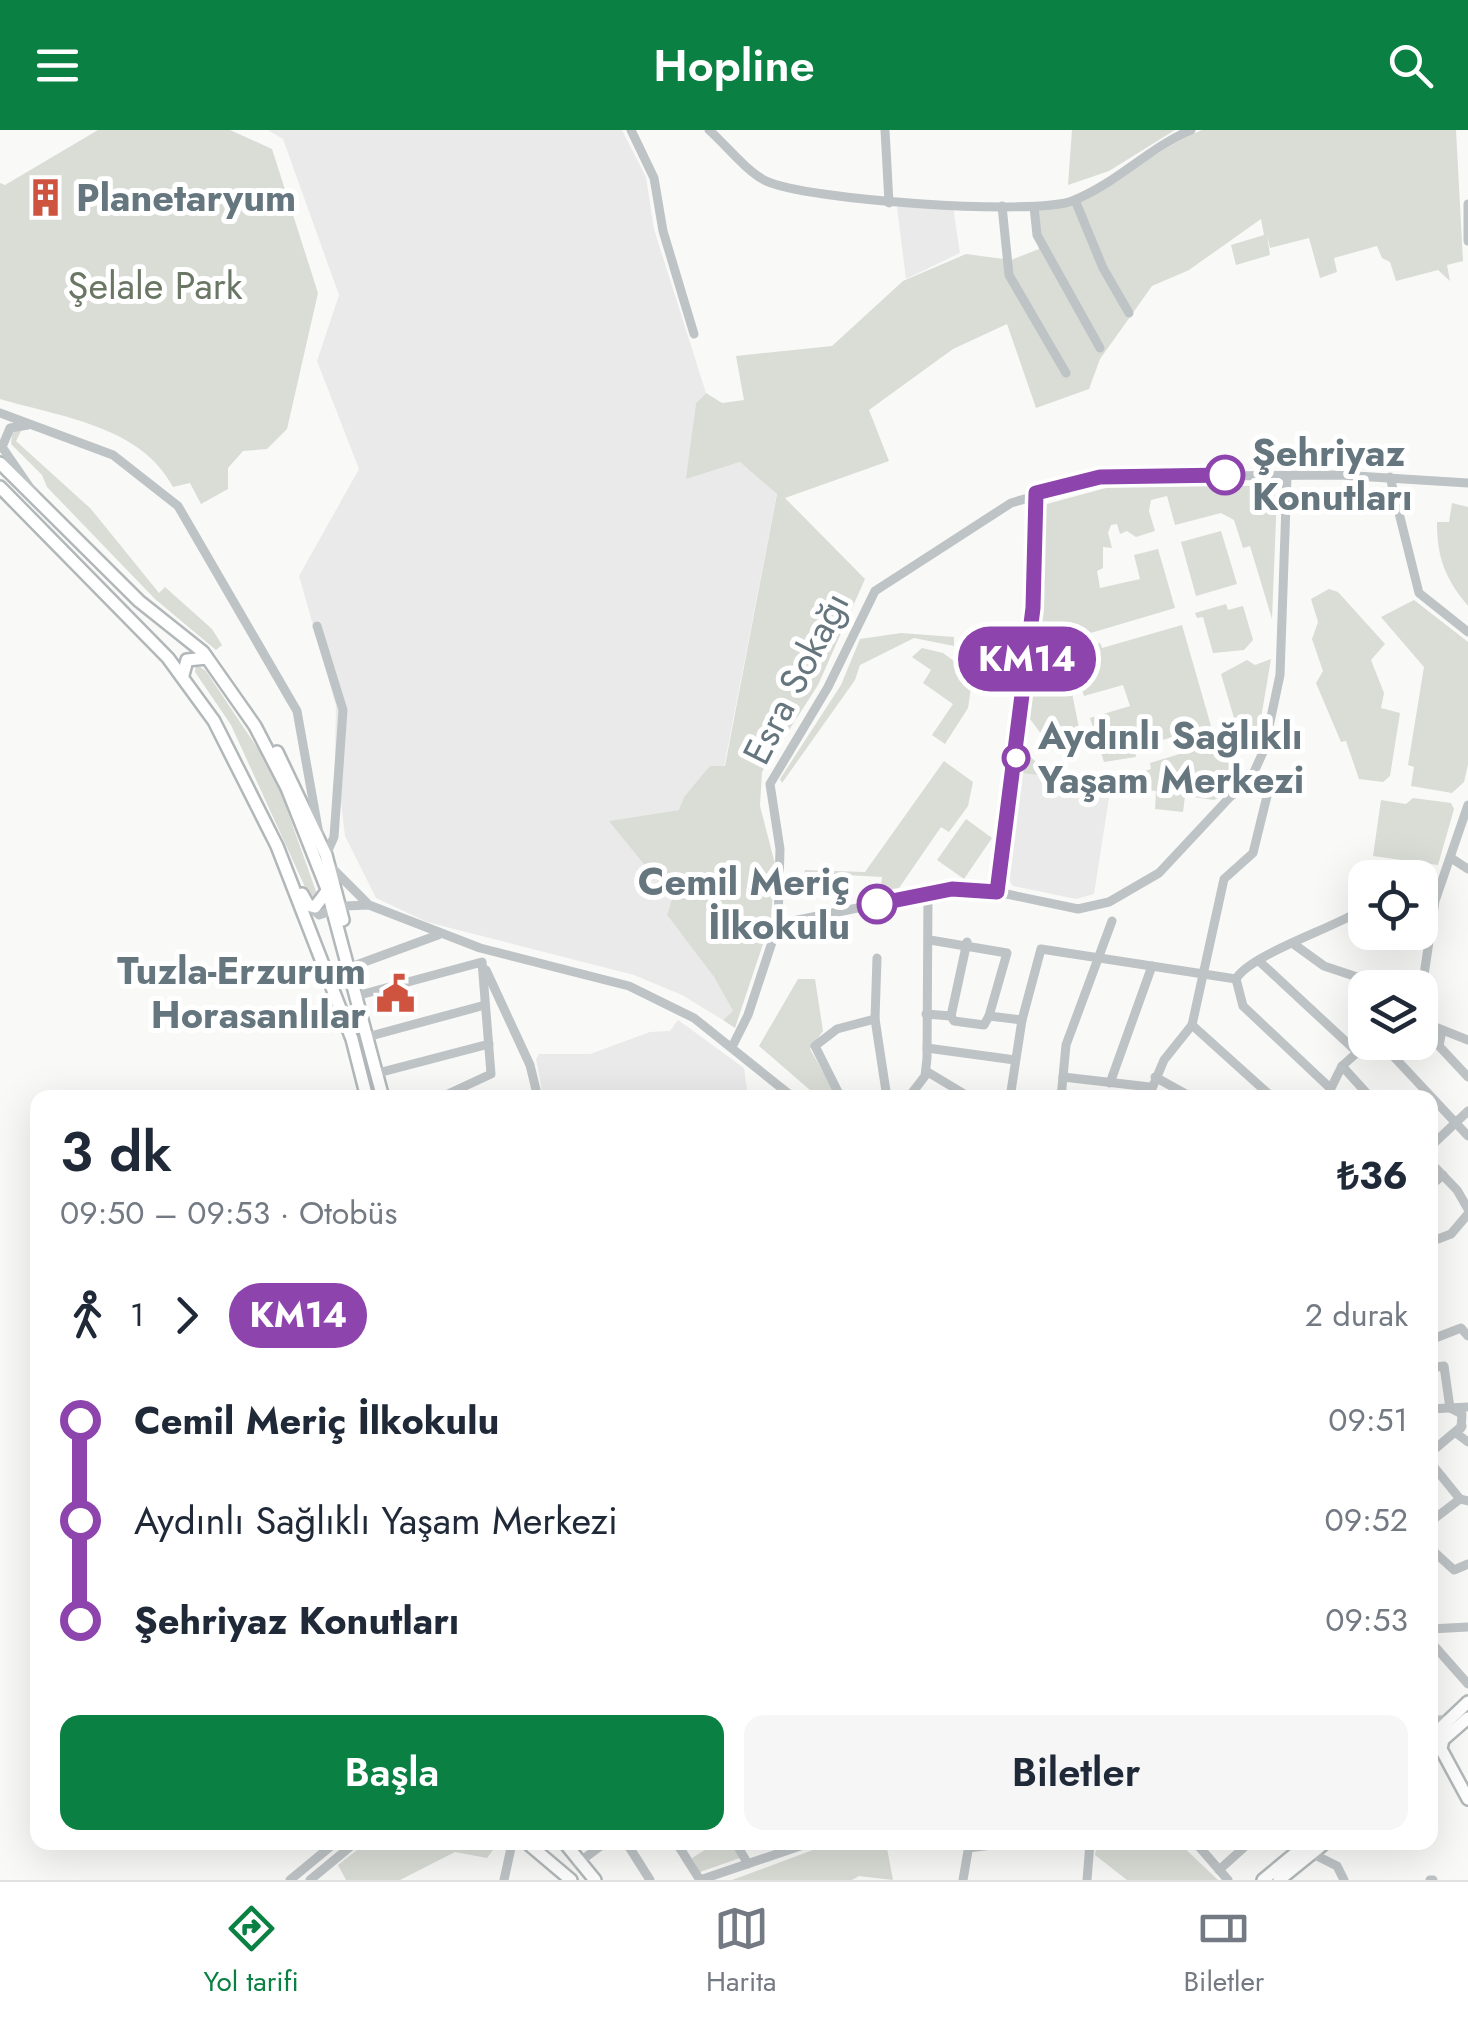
<!DOCTYPE html>
<html lang="tr">
<head>
<meta charset="utf-8">
<style>
  body { margin:0; font-family:Jost,sans-serif; background:#f6f6f7; color:#1f2937; height:100vh; display:flex; flex-direction:column; font-size:38px; white-space:nowrap }
  * { box-sizing:border-box; margin:0 }
  p { font-size:32px; color:#747a83 }
  .icon { flex:none; width:55px; height:55px; fill:none; stroke:currentColor; stroke-width:2; stroke-linecap:round; stroke-linejoin:round }
  .map { position:relative; flex:1; overflow:hidden }
  .details { position:absolute; left:30px; top:960px; width:1408px; height:760px; display:flex; flex-direction:column; background:#fff; border-radius:20px; box-shadow:0 10px 40px #0002 }
  .details>* { flex:none }
  .badge { padding:0 20px; border-radius:32px; font-size:35px; line-height:65px }
  .tools { position:absolute; left:1348px; top:730px; display:grid; gap:20px }
  .tools a { display:grid; place-items:center; width:90px; height:90px; border-radius:20px; background:#fff; box-shadow:0 10px 40px #0002; font-size:50px }
  .map>.badge { position:absolute; translate:-50% -50%; box-shadow:0 0 0 5px #fff }
  .legs { display:flex; align-items:center; gap:15px; height:110px; padding:0 30px; font-size:32px }
  .legs p { margin-inline-start:auto }
  .overview { display:flex; align-items:center; justify-content:space-between; height:170px; padding:0 30px }
  h1 { font-size:55px; font-weight:600; line-height:75px }
  .cta { display:flex; gap:20px; margin-top:auto; padding:20px 30px }
  .cta a { flex:1; height:115px; border-radius:20px; background:#0b8043; color:#fff; font-size:40px; font-weight:600; line-height:115px; text-align:center }
  .cta a+a { background:#f6f6f7; color:#1f2937 }
  ul { padding:0 30px; list-style:none }
  li { display:flex; align-items:center; gap:35px; height:100px; font-size:38px }
  li i { display:grid; place-items:center; width:15px; height:100%; margin:0 12px; background:currentColor }
  li i::after { content:''; width:25px; height:25px; margin:-12px; border:8px solid; border-radius:50%; background:#fff }
  li p { margin-inline-start:auto }
  li:first-child i { background:linear-gradient(#0000 50%,currentColor 0) }
  li:last-child i { background:linear-gradient(currentColor 50%,#0000 0) }
  header { display:flex; justify-content:space-between; align-items:center; height:130px; padding:0 30px; background:#0b8043; color:#fff; font-size:45px; font-weight:600 }
  .tabs { display:flex; justify-content:space-around; align-items:center; height:140px; border-top:2px solid #e0e1e3; background:#fff; font-size:28px; color:#747a83 }
  .tabs a { display:grid; justify-items:center; gap:5px }
  .tabs .on { color:#0b8043 }
  .map>svg:first-child { display:block }
  .built { fill:#eaeaea }
  .green { fill:#d9ddd6 }
  .lines { fill:none; stroke-linecap:round; stroke-linejoin:round }
  .major-casing { stroke:#b2b8ba; stroke-width:16 }
  .minor { stroke:#bec3c6; stroke-width:9 }
  .major { stroke:#fff; stroke-width:11 }
  .line-1-casing { stroke:#fff; stroke-width:22 }
  .line-1 { stroke:#8e44ad; stroke-width:15 }
  .stop-1-dot { fill:#fff; stroke:#8e44ad; stroke-width:5 }
  .labels { text-anchor:middle; stroke-width:10; stroke-linejoin:round; paint-order:stroke }
  .poi-label { font-size:38px; font-weight:bold; fill:#66767e; stroke:#fff; text-anchor:start }
  .park-label { font-size:38px; fill:#6a7765; stroke:#fff }
  .stop-label { font-size:38px; font-weight:bold; fill:#66767e; stroke:#fff; text-anchor:start }
  .street-label { font-size:38px; fill:#66767e; stroke:#fff }
</style>
</head>
<body>
<header><svg class="icon" aria-label="menu" viewBox="0 0 24 24"><path d="M4 6h16M4 12h16M4 18h16"/></svg>Hopline<svg class="icon" aria-label="search" viewBox="0 0 24 24"><circle cx="10" cy="10" r="6"/><path d="M15 15l6 6"/></svg></header>
<div class="map">
<svg width="1468" height="1750" viewBox="0 0 1468 1750">
  <rect width="100%" height="100%" fill="#f9f9f7"/>
  <!-- built -->
  <g class="built">
    <polygon points="268,0 622,0 646,47 654,99 706,263 696,273 687,348 740,332 777,363 724,637 684,667 680,680 610,691 672,770 667,785 714,847 733,881 723,890 682,865 634,845 427,792 376,768 345,706 335,623 336,576 299,446 359,339 317,231 339,165 283,9"/>
    <polygon points="953,76 960,123 906,149 897,77"/>
    <polygon points="1021,643 1111,655 1094,764 1076,769 1013,756 1008,748"/>
    <polygon points="678,890 744,938 748,967 543,967 536,929 539,924 590,924 650,902 670,901"/>
  </g>
  <!-- green -->
  <g class="green">
    <path d="M98,0H230L272,19L318,163L287,299L267,319L243,321L228,338V359L201,374L190,353L173,357C141,296 61,287 0,269V53L5,55Z"/>
    <polygon points="1072,0 1175,0 1109,41 1068,55"/>
    <path d="M1202,0H1456L1463,131L1447,135L1450,151L1438,140L1396,151L1390,132L1382,128L1377,116L1334,128L1337,142L1320,148L1309,108L1270,118L1267,105L1270,125L1236,135L1231,115L1264,105L1261,89L1189,140L1152,156L1100,229L1089,259L1036,278L1007,194L953,219L869,280L889,331L785,368L865,449L818,555L762,642L760,676L775,734L771,790L735,898L723,890L733,881L714,847L667,785L672,769L609,691L679,680L684,667L710,636H725L777,364L740,332L686,349L696,273L706,263L722,273L744,270L736,226L832,216L903,151L966,124L1011,130L1039,119L1031,81C1099,77 1141,25 1202,0Z"/>
    <polygon points="23,297 16,311 91,379 159,463 165,457 212,499 222,515 216,520 155,469 47,357 42,345 11,314 12,303"/>
    <polygon points="1117,355 1268,356 1277,364 1272,489 1250,416 1243,418 1234,390 1221,383 1175,395 1167,366 1151,370 1149,381 1155,401 1136,407 1127,401 1120,404 1117,394 1111,395 1108,403 1112,418 1103,417 1103,438 1097,441 1100,458 1140,449 1134,425 1158,419 1175,478 1067,510 1057,531 1065,560 1071,558 1083,618 1054,621 1030,589 1039,501 1043,381 1047,374"/>
    <path d="M1452,373L1468,377V476C1445,448 1437,428 1437,392H1449Z"/>
    <polygon points="1221,401 1237,454 1196,466 1181,412"/>
    <polygon points="1329,459 1338,462 1385,514 1371,530 1384,563 1381,578 1400,583 1390,646 1383,652 1359,649 1346,611 1341,612 1316,553 1323,541 1312,509 1318,492 1311,469"/>
    <polygon points="1414,470 1468,512 1468,634 1464,652 1452,663 1411,656 1414,637 1408,635 1424,537 1381,487"/>
    <polygon points="1226,474 1228,480 1243,476 1253,510 1244,520 1213,523 1203,487 1197,488 1195,483"/>
    <polygon points="1182,495 1211,596 1134,618 1136,627 1104,632 1090,588 1130,576 1123,555 1084,566 1071,526 1073,520 1100,513 1102,518"/>
    <polygon points="901,503 954,507 954,516 914,508 860,535 855,550 782,653 780,649 841,555 860,509"/>
    <polygon points="922,518 943,523 973,545 968,578 945,614 932,605 953,574 923,553 931,540 912,527"/>
    <polygon points="1271,529 1260,594 1216,660 1224,665 1214,670 1185,666 1183,682 1155,679 1156,661 1021,643 1023,620 1037,633 1037,641 1115,651 1151,639 1150,633 1222,611 1225,618 1240,614 1244,605 1240,588 1234,588 1221,544 1247,530 1255,535"/>
    <polygon points="196,534 206,541 274,643 318,767 310,768 231,595 195,542"/>
    <polygon points="944,631 973,652 968,676 949,702 941,697 899,758 880,761 882,747 809,743 802,751 805,740 865,742"/>
    <polygon points="1413,668 1451,673 1454,679 1438,735 1373,726 1381,670 1406,674"/>
    <polygon points="966,689 992,708 964,749 937,730"/>
    <polygon points="798,849 815,849 823,901 810,919 837,967 818,967 759,916"/>
    <polygon points="367,1712 492,1713 493,1720 487,1728 455,1722 400,1750 346,1750 338,1735"/>
    <polygon points="730,1712 740,1728 700,1742 692,1728 716,1713"/>
    <polygon points="861,1712 886,1713 893,1750 859,1746 852,1750 732,1750 813,1720"/>
    <polygon points="1097,1712 1179,1713 1218,1750 1127,1750 1095,1725"/>
  </g>
  <g class="lines">
    <defs>
      <g id="major">
        <polyline points="0,333 139,471 203,522 255,596 287,658 327,759 383,968"/>
        <polyline points="0,357 168,528 214,591 277,716 352,909 367,968"/>
        <polyline points="183,545 187,530 207,528"/>
        <polyline points="277,622 326,725 343,790"/>
        <polyline points="302,764 308,775 315,777 327,761"/>
        <polyline points="1446,1595 1441,1619 1468,1669"/>
        <polyline points="1430,1608 1468,1572"/>
        <polyline points="1430,1621 1468,1588"/>
        <polyline points="526,1712 571,1750"/>
        <polyline points="564,1712 595,1750"/>
        <polyline points="1263,1750 1309,1712"/>
        <polyline points="1279,1750 1326,1712"/>
      </g>
    </defs>
    <!-- major casing -->
    <use href="#major" class="major-casing"/>
    <!-- minor -->
    <g class="minor">
      <polyline points="631,0 654,48 663,101 694,204"/>
      <path d="M709,0C726,15 746,41 766,51C806,70 1033,86 1072,71C1116,54 1148,18 1191,0"/>
      <polyline points="885,0 889,73"/>
      <polyline points="1075,70 1103,138 1129,183"/>
      <polyline points="1468,74 1468,111"/>
      <polyline points="1002,76 1009,145 1066,243"/>
      <polyline points="1034,77 1037,105 1100,218"/>
      <polyline points="0,283 113,325 178,376 297,581 319,704"/>
      <polyline points="28,295 10,298 2,317 35,365"/>
      <polyline points="1390,347 1419,463 1468,502"/>
      <polyline points="317,496 343,580 334,707 326,725"/>
      <polyline points="1451,728 1468,739"/>
      <polyline points="332,738 367,773"/>
      <polyline points="997,762 1033,478 1036,363"/>
      <polyline points="308,775 319,785 345,776 369,775 480,818 629,856 694,888 794,968"/>
      <polyline points="778,794 952,759 997,762 1078,779 1109,772 1159,743 1230,667 1249,653 1264,620 1280,545 1287,346"/>
      <polyline points="930,810 1007,823 989,886 1022,890"/>
      <polyline points="1295,815 1324,836 1390,858"/>
      <polyline points="877,828 875,889 887,968"/>
      <polyline points="1259,831 1356,921"/>
      <polyline points="348,838 438,805"/>
      <polyline points="486,840 530,935 538,968"/>
      <path d="M1236,849C1249,826 1327,800 1354,784L1365,786"/>
      <polyline points="1236,849 1243,876 1329,957"/>
      <polyline points="356,866 482,832 491,944 448,964"/>
      <polyline points="1420,872 1435,771 1468,675"/>
      <polyline points="926,884 951,886 967,812"/>
      <polyline points="951,886 954,891 984,895 989,886"/>
      <polyline points="1420,891 1468,910"/>
      <polyline points="1192,895 1273,968"/>
      <polyline points="1442,900 1439,916 1468,947"/>
      <polyline points="367,907 485,875"/>
      <polyline points="1380,912 1468,1006"/>
      <polyline points="732,917 748,885 778,794 780,719 770,654 828,557 875,461 1011,373 1101,347 1340,345 1468,353"/>
      <polyline points="927,918 1015,930"/>
      <polyline points="1342,936 1371,968"/>
      <polyline points="926,941 971,968"/>
      <polyline points="378,943 489,914"/>
      <polyline points="1063,947 1150,957"/>
      <polyline points="1155,947 1193,968"/>
      <polyline points="1110,953 1152,836"/>
      <polyline points="841,968 815,916 837,899 875,889"/>
      <polyline points="908,968 925,946 927,928 928,764"/>
      <polyline points="1010,968 1022,890 1041,819 1236,849"/>
      <polyline points="1061,968 1066,915 1112,791"/>
      <polyline points="1148,968 1164,930 1192,895 1224,749 1253,723 1268,662"/>
      <polyline points="1326,968 1342,936 1369,912"/>
      <polyline points="1430,1017 1468,981"/>
      <polyline points="1430,1032 1457,1060 1468,1079"/>
      <polyline points="1430,1056 1443,1045"/>
      <polyline points="1430,1112 1451,1104 1468,1084"/>
      <polyline points="1430,1210 1461,1198 1468,1206"/>
      <polyline points="1430,1238 1444,1236 1450,1278 1462,1284 1461,1298"/>
      <polyline points="1430,1279 1468,1277"/>
      <polyline points="1456,1303 1468,1312"/>
      <polyline points="1430,1323 1462,1296"/>
      <polyline points="1430,1332 1460,1369"/>
      <polyline points="1430,1392 1460,1369 1468,1371"/>
      <polyline points="1431,1419 1454,1440 1468,1434"/>
      <polyline points="1430,1499 1468,1497"/>
      <polyline points="1430,1511 1468,1554"/>
      <polyline points="1430,1585 1437,1590 1451,1590"/>
      <polyline points="626,1712 650,1750"/>
      <polyline points="676,1712 700,1750"/>
      <polyline points="735,1712 748,1734"/>
      <polyline points="1058,1712 1090,1713 1087,1750"/>
      <polyline points="1195,1712 1228,1750"/>
      <polyline points="968,1718 1016,1712"/>
      <polyline points="1313,1724 1337,1736 1344,1750"/>
      <polyline points="578,1733 606,1712"/>
      <polyline points="1219,1740 1250,1712"/>
      <polyline points="290,1750 336,1712"/>
      <polyline points="310,1750 356,1712"/>
      <polyline points="504,1750 511,1718"/>
      <polyline points="700,1750 812,1712"/>
      <polyline points="963,1750 969,1715"/>
      <polyline points="1430,1750 1433,1750"/>
    </g>
    <!-- major -->
    <use href="#major" class="major"/>
  </g>
  <g class="lines">
    <defs>
      <polyline id="line-1" points="877,774 952,759 997,762 1033,478 1036,363 1100,347 1225,345"/>
    </defs>
    <!-- line-1 casing -->
    <use href="#line-1" class="line-1-casing"/>
    <!-- line-1 -->
    <use href="#line-1" class="line-1"/>
  </g>
  <!-- icons -->
  <defs>
    <symbol id="building-bare" viewBox="-9 -9 18 18"><path d="M-4-6H4V6H1V3H-1V6H-4ZM-2.5-4.3h1.7v1.8h-1.7ZM.8-4.3h1.7v1.8H.8ZM-2.5-1h1.7V.8h-1.7ZM.8-1h1.7V.8H.8Z" fill="#cf5440" stroke="#fff" stroke-width="2.5" paint-order="stroke"/></symbol>
    <symbol id="civic-bare" viewBox="-9 -9 18 18"><path d="M-.6-6.5H3V-4.5H.6V-3L4-1V1h2V6H-6V1h2V-1L-.6-3ZM-1.2 2.5V6h2.4V2.5Z" fill="#cf5440" stroke="#fff" stroke-width="2.5" paint-order="stroke"/></symbol>
  </defs>
  <g fill-rule="evenodd">
    <use href="#building-bare" x="18" y="40" width="55" height="55"/>
    <use href="#civic-bare" x="368" y="836" width="55" height="55"/>
  </g>
  <!-- markers -->
  <g class="stop-1-dot">
    <circle cx="1225" cy="345" r="18"/>
    <circle cx="1016" cy="628" r="12"/>
    <circle cx="877" cy="774" r="18"/>
  </g>
  <g class="labels">
    <!-- poi labels -->
    <g class="poi-label">
      <text x="76" y="81">Planetaryum</text>
      <text x="366" y="854" text-anchor="end">Tuzla-Erzurum<tspan x="366" dy="44">Horasanlılar</tspan></text>
    </g>
    <!-- park labels -->
    <g class="park-label">
      <text x="155" y="169">Şelale Park</text>
    </g>
    <!-- stop labels -->
    <g class="stop-label">
      <text x="1252" y="336">Şehriyaz<tspan x="1252" dy="44">Konutları</tspan></text>
      <text x="1038" y="619">Aydınlı Sağlıklı<tspan x="1038" dy="44">Yaşam Merkezi</tspan></text>
      <text x="850" y="765" text-anchor="end">Cemil Meriç<tspan x="850" dy="44">İlkokulu</tspan></text>
    </g>
    <!-- street labels -->
    <g class="street-label">
      <text transform="translate(796 548) rotate(-63)" y="13">Esra Sokağı</text>
    </g>
  </g>
</svg>
<div class="tools">
<a><svg class="icon" aria-label="locate" viewBox="0 0 24 24"><circle cx="12" cy="12" r="6"/><path d="M12 2v4M12 18v4M2 12h4M18 12h4"/></svg></a>
<a><svg class="icon" aria-label="layers" viewBox="0 0 24 24"><path d="M12 4l9 5-9 5-9-5zM3 14l9 5 9-5"/></svg></a>
</div>
<b class="badge" style="left:1027px;top:529px;background:#8e44ad;color:#fff">KM14</b>
<section class="details">
<div class="overview"><div><h1>3 dk</h1><p>09:50 – 09:53 · Otobüs</p></div><b>₺36</b></div>
<div class="legs"><svg class="icon" aria-label="walk" viewBox="0 0 24 24"><circle cx="13" cy="4" r="2"/><path d="M13 8l-2 6 4 7M11 14l-3 7M7 12l3-4h3l4 4"/></svg>1<svg class="icon" aria-label="forward" viewBox="0 0 24 24"><path d="M9 5l7 7-7 7"/></svg><b class="badge" style="background:#8e44ad;color:#fff">KM14</b><p>2 durak</p></div>
<ul>
<li><i style="color:#8e44ad"></i><b>Cemil Meriç İlkokulu</b><p>09:51</p></li>
<li><i style="color:#8e44ad"></i><span>Aydınlı Sağlıklı Yaşam Merkezi</span><p>09:52</p></li>
<li><i style="color:#8e44ad"></i><b>Şehriyaz Konutları</b><p>09:53</p></li>
</ul>
<div class="cta"><a>Başla</a><a>Biletler</a></div>
</section>
</div>
<nav class="tabs">
<a class="on"><svg class="icon" aria-label="directions" viewBox="0 0 24 24"><path d="M12 3l9 9-9 9-9-9zM9 14v-3h6M13 9l2 2-2 2"/></svg>Yol tarifi</a>
<a><svg class="icon" aria-label="map" viewBox="0 0 24 24"><path d="M3 6l6-2 6 2 6-2v14l-6 2-6-2-6 2zM9 4v14M15 6v14"/></svg>Harita</a>
<a><svg class="icon" aria-label="tickets" viewBox="0 0 24 24"><path d="M3 7h18v10H3zM15 7v10"/></svg>Biletler</a>
</nav>
</body>
</html>
